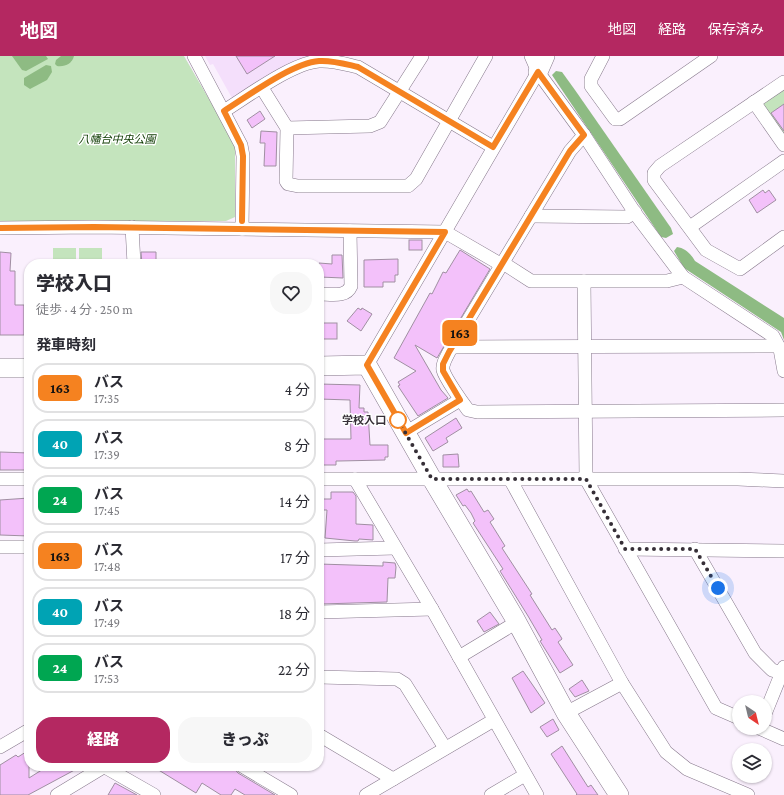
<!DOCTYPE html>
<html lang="ja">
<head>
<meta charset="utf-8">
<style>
  body { margin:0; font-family:"Crimson Pro","Noto Sans JP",serif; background:#f7f7f7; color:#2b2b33; height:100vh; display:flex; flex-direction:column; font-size:15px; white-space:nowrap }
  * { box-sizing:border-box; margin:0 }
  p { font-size:13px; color:#7c7c81 }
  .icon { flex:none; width:22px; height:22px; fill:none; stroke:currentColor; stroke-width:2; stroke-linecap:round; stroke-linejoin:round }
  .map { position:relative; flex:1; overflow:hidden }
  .sheet { position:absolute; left:24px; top:203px; width:300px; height:512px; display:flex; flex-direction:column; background:#fff; border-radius:16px; box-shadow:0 1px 3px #0004 }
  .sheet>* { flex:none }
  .badge { padding:0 8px; border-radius:6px; font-size:14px; line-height:26px }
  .needle { width:26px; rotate:145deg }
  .tools { position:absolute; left:732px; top:639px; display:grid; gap:8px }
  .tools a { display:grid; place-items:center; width:40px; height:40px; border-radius:50%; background:#fff; box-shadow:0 1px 3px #0004; font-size:20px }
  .you { position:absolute; width:20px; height:20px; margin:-10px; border:3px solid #fff; border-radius:50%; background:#1a73e8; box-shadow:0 0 0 6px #1a73e833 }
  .map>.badge { position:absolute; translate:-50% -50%; box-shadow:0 0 0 2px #fff }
  h2 { padding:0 12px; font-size:15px; line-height:36px }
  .round { display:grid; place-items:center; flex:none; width:42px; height:42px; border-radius:16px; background:#f7f7f7 }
  .summary { display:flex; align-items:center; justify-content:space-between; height:68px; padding:0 12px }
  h1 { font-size:19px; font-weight:800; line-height:30px }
  .action { display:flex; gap:8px; margin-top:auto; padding:8px 12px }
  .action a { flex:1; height:46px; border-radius:16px; background:#b42861; color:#fff; font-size:16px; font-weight:800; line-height:46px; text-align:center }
  .action a+a { background:#f7f7f7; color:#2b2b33 }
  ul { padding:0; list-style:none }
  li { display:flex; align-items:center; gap:12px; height:50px; margin:0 8px 6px; padding:0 4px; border:2px solid #e1e1e2; border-radius:16px }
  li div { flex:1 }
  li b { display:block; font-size:15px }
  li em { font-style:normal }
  li .badge { min-width:44px; font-weight:700; text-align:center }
  header { display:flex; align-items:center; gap:24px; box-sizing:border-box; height:56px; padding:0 20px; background:#b42861; color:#fff }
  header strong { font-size:19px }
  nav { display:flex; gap:22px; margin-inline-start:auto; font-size:14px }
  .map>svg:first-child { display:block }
  .built { fill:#f4dffb }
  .green { fill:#c4e4bd }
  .forest { fill:#8ebb83 }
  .building { fill:#f3c1fa; stroke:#a08fa2 }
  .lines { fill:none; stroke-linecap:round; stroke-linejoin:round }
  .street-casing { stroke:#86788b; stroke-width:14 }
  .secondary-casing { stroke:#86788b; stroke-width:20 }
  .street { stroke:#fff; stroke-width:13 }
  .secondary { stroke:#fff; stroke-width:19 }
  .line-casing { stroke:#fff; stroke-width:9 }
  .line { stroke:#f58220; stroke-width:6 }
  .walk { stroke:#362f37; stroke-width:4; stroke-dasharray:0 7.2 }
  .stop-dot { fill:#fff; stroke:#f58220; stroke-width:2 }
  .labels { text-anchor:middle; stroke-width:3; stroke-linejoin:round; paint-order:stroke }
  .park-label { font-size:11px; font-style:italic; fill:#0d3a00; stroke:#fff }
  .stop-label { font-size:11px; font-weight:bold; fill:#362f37; stroke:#fff; text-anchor:end }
</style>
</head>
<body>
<header>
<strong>地図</strong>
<nav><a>地図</a><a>経路</a><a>保存済み</a></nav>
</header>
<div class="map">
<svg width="784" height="739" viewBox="0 0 784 739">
  <rect width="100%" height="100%" fill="#faf0fd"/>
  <!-- built -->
  <polygon class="built" points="205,0 314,0 232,42 213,8 210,9"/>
  <!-- green -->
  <g class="green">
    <polygon points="0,0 184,0 235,88 235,161 226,165 0,165"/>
    <polygon points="784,31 784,83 762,50 763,45"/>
    <rect x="53" y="192" width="23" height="16"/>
    <rect x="79" y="192" width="23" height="16"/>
  </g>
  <!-- forest -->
  <g class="forest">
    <polygon points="12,0 46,0 48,3 26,15 22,14"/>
    <path d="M61,0H74C72,8 65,11 57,10L55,8L56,4Z"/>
    <polygon points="46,9 51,10 52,16 47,24 30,33 24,29 24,22"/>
    <polygon points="556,15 562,16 575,34 671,172 673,178 666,182 661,181 558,28 552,19"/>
    <path d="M677,191C685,192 691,198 695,205L784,262V284L781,276L684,212L674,195Z"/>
  </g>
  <!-- building -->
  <g class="building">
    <polygon points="236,0 275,0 247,18"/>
    <polygon points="784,48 784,75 771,57"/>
    <polygon points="260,55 265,63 252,72 247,64"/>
    <polygon points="261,75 277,76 276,110 264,110 265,87 260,87"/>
    <polygon points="763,134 765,137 769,134 776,144 757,157 749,144"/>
    <rect x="409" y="184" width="13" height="10"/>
    <polygon points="460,194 490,213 437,302 415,289 441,334 448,342 418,360 398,330 400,329 398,326 416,315 394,302 430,237 432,238 443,216 446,217"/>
    <polygon points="0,196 11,197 10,215 15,215 15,249 24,249 24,279 0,279"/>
    <polygon points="141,196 156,196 156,208 142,208"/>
    <polygon points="332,199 342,199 343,222 320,221 319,207 332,208"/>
    <polygon points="398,203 398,219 395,219 395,226 383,226 383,231 364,231 364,204"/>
    <polygon points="358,252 361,254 362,252 372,258 361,275 347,265"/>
    <rect x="319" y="267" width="18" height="16"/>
    <polygon points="319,328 360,329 359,352 364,352 364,356 368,356 370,389 388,389 388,401 385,401 385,404 339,405 336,405 336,409 320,409 320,383 351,383 350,344 319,343"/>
    <polygon points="456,362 462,372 446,382 448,386 433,395 425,382"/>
    <polygon points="0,396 29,397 29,414 0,414"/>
    <polygon points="458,398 459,411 443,411 443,399"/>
    <polygon points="467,433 469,436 471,435 484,456 488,454 494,463 490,466 505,490 502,492 532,538 530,539 552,574 555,572 561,581 562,583 558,586 573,609 560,617 540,585 542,584 528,560 500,515 503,513 473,467 475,465 471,457 465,449 463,450 456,439"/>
    <polygon points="331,436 353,436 356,440 356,468 373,469 373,484 359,483 358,485 355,485 325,482 327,454 321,454 322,443 331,443"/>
    <polygon points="29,442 29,480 0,479 0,444"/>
    <polygon points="383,506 395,507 396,511 395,522 388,522 387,546 321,548 319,508 383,510"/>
    <polygon points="490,556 499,568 484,576 477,565"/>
    <polygon points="523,615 545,647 531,657 512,622"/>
    <polygon points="582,624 589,635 575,641 569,633"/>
    <polygon points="553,663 559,674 547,681 540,671"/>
    <polygon points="562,690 588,731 591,729 598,739 576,739 577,738 551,698"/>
    <polygon points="29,694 29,722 48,710 82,710 28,739 0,739 0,709 16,699 18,701"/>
    <polygon points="152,710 232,710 238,717 275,739 245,739 235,733 231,739 221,739 202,727 196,737"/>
    <polygon points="115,727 137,739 108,739"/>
  </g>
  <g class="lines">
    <defs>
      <g id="street">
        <polyline points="194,0 241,89 243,100 242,173"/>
        <polyline points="531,0 538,16 584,79 637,160 683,221 773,280 780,293 784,315"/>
        <polyline points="603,0 591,23 591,30 615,63 620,63 711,0"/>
        <polyline points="784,26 660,110 654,117 654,124 706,194 740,213 784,181"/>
        <polyline points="262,32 287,72 286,125 288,128 298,130 408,130 416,123 486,0"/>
        <polyline points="754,46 784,89"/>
        <path d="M224,55C248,40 292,7 319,5C332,4 345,8 358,11L493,91"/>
        <polyline points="287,72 370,70 380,66 422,0"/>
        <path d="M584,79L570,95L449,296C446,302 442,308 443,314C445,322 462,346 468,354L477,356L784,354"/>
        <polyline points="531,160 627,161 635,156"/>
        <polyline points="132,171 134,208"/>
        <polyline points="690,171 784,105"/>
        <polyline points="0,172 94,171 445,176 502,209"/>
        <polyline points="503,207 531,225 667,225 683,221"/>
        <polyline points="584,225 586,423 716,652 739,662"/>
        <path d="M319,238C331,238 346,242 351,230L350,175"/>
        <polyline points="452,291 778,290"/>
        <polyline points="367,309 538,16"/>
        <polyline points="405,377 460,344"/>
        <polyline points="0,423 29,423"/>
        <polyline points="319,423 738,423 784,425"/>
        <polyline points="355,423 432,553 537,739"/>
        <polyline points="510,423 622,627 666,696 687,713 748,739"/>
        <polyline points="0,491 29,491"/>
        <polyline points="625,493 784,495"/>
        <polyline points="695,493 755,597 772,614 782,617"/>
        <polyline points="319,494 395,492"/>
        <polyline points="319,556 432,553"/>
        <polyline points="459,601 517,566"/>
        <polyline points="319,621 397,623 405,628 445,692"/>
        <polyline points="566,657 622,627"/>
        <polyline points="765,658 784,611"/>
        <polyline points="759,672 784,683"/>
        <polyline points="319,679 393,723"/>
        <polyline points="0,691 29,674"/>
        <polyline points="242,710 291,739"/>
        <polyline points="105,711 154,739"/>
        <polyline points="57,739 105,710"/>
        <polyline points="366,739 494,664"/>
        <polyline points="491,739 525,719"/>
      </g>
      <g id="secondary">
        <polyline points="538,16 545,0"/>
        <polyline points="319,310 367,309 432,423 514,561 566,657 619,739"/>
        <polyline points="0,312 29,312"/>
      </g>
    </defs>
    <!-- street casing -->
    <use href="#street" class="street-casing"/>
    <!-- secondary casing -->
    <use href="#secondary" class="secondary-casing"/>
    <!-- street -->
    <use href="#street" class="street"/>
    <!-- secondary -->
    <use href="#secondary" class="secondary"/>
  </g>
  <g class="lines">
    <defs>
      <path id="line" d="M0,172L94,171L445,176L367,309L406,377L460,344L443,315V308L449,296L570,95L584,79L538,16L493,91L358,11C345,8 332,4 319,5C292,7 248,40 224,55L241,89L243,100L242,165"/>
    </defs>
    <!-- line casing -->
    <use href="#line" class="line-casing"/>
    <!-- line -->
    <use href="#line" class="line"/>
    <!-- walk -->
    <polyline class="walk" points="398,364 432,423 586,423 625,493 695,493 718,532"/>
  </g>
  <!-- markers -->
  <circle class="stop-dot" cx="398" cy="364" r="8"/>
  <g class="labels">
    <!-- park labels -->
    <g class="park-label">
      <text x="117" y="87">八幡台中央公園</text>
    </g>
    <!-- stop labels -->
    <g class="stop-label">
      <text x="386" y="368">学校入口</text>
    </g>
  </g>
</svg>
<div class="tools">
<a><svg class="needle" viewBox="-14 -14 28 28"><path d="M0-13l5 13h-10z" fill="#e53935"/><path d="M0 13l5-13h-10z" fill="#7c7c81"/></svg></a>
<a><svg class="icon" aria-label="layers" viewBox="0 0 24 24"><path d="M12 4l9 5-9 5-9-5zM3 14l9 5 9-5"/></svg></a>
</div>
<div class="you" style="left:718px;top:532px"></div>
<b class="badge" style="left:460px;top:277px;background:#f58220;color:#111">163</b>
<section class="sheet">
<div class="summary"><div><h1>学校入口</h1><p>徒歩 · 4 分 · 250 m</p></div><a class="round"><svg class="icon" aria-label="heart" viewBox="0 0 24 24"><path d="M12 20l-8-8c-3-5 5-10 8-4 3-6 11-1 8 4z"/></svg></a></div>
<h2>発車時刻</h2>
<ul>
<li><span class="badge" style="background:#f58220;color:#111">163</span><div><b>バス</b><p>17:35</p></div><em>4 分</em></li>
<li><span class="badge" style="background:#00a3b4;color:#fff">40</span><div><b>バス</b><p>17:39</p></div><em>8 分</em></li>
<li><span class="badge" style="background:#00a651;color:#fff">24</span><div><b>バス</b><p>17:45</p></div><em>14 分</em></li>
<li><span class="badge" style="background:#f58220;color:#111">163</span><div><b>バス</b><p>17:48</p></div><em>17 分</em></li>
<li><span class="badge" style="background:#00a3b4;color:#fff">40</span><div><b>バス</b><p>17:49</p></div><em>18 分</em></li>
<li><span class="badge" style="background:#00a651;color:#fff">24</span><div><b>バス</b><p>17:53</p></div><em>22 分</em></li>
</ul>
<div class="action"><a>経路</a><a>きっぷ</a></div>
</section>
</div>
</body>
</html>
